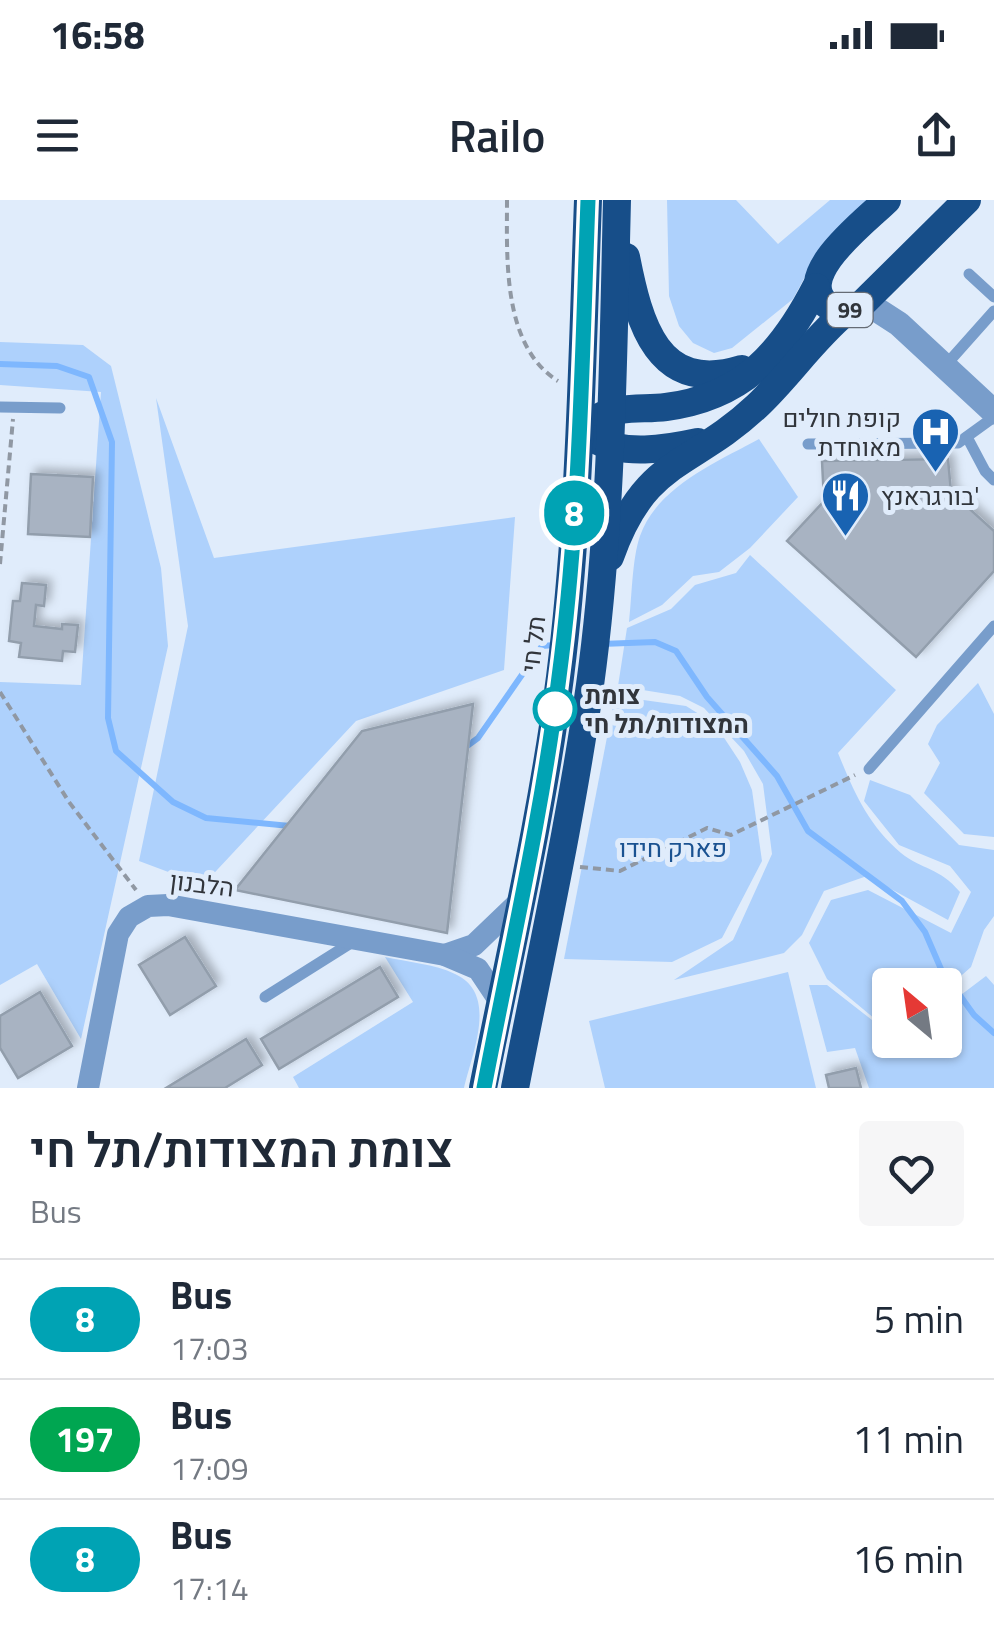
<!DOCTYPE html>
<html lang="en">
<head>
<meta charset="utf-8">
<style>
  body { margin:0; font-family:"Titillium Web",Heebo,sans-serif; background:#f6f6f7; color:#1f2937; height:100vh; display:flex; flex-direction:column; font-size:38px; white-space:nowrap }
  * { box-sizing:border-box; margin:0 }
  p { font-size:32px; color:#747a83 }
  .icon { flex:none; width:55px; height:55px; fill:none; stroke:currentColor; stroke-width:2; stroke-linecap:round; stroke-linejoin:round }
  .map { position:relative; height:888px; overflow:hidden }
  .details { display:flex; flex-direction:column; background:#fff; flex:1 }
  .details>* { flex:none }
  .badge { padding:0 20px; border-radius:32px; font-size:35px; line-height:65px }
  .needle { width:65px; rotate:331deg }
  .fabs { position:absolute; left:872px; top:768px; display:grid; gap:20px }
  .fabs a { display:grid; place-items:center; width:90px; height:90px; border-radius:10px; background:#fff; box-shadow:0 2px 8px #0004; font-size:50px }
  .map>.badge { position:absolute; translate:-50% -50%; box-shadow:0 0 0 5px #fff }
  .round { display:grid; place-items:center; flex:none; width:105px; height:105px; border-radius:10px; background:#f6f6f7 }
  .headline { display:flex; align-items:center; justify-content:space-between; height:170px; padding:0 30px }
  h1 { font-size:48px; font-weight:600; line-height:75px }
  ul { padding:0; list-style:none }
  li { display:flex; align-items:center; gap:30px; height:120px; padding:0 30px; border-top:2px solid #e0e1e3 }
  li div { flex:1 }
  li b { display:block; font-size:38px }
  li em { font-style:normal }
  li .badge { min-width:110px; font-weight:700; text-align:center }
  .status { display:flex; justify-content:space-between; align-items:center; height:70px; padding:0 50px; background:#fff; direction:ltr }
  .status svg { height:28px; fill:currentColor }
  header { display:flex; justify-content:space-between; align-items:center; height:130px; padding:0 30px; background:#fff; font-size:45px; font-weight:600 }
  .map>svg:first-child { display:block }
  .green { fill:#aed1fc }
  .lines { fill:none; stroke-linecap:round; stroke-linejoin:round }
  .stream { stroke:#7eb7fe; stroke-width:6 }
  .building { fill:#a8b3c2; stroke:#929eac; stroke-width:2.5; filter:url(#shadow) }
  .path { stroke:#9098a3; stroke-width:4; stroke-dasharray:8 5; stroke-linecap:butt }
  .service { stroke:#789dcb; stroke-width:11 }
  .minor { stroke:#789dcb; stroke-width:22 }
  .tertiary { stroke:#789dcb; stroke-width:25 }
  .trunk { stroke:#174e89; stroke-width:28 }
  .line-casing { stroke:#fff; stroke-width:22 }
  .line { stroke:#00a3b4; stroke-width:15 }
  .stop-dot { fill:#fff; stroke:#00a3b4; stroke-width:5 }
  .labels { text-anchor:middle; stroke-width:10; stroke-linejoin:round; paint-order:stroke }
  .shield { fill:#e0ecfb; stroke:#666c75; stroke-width:2.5 }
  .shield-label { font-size:22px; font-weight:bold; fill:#31353b }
  .poi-label { font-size:25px; fill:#31353b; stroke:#e0ecfb; text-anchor:end }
  .street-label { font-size:25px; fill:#31353b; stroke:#e0ecfb }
  .stop-label { font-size:25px; font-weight:bold; fill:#31353b; stroke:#e0ecfb; text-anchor:start }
  .park-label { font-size:25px; fill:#1a5291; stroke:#e0ecfb }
</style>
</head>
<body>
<div class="status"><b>16:58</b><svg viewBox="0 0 49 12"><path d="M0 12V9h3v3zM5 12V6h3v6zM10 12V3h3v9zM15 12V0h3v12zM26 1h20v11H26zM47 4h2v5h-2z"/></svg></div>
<header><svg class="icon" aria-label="menu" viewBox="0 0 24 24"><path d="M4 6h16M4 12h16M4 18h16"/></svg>Railo<svg class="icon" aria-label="share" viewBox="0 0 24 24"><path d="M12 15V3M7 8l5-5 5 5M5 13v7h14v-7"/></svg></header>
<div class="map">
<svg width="994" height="888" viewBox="0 0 994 888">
  <defs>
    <filter id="shadow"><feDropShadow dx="5" dy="-5" stdDeviation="5" flood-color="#0004"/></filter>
  </defs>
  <rect width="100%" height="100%" fill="#e0ecfb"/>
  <!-- green -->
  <g class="green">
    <polygon points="667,0 736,0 778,44 830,0 869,0 820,49 793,99 732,148 714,153 693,143 679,126 669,96"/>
    <polygon points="0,142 83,145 111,166 161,368 168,446 81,839 37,764 0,785 0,482 81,485 101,192 0,185"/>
    <polygon points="156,198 214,358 515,317 504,470 356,521 203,685 139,661 188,426"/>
    <path d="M759,239L798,297L750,348L719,372L693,376L662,405L629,422C632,397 632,359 640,336C657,287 717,262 759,239Z"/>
    <path d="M750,355L896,490L838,553C854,592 868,625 901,653C922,670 939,667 960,692L948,720L867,676L824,691L802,735L784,753L674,780L733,740L772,654L763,584L744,551L704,508L680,496L618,486L627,428L671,409L695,385L736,373Z"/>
    <polygon points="978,483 994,514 994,637 964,634 924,593 940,563 928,544 937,525"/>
    <polygon points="615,496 686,506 715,524 740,562 752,590 762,661 722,738 672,762 564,759"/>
    <polygon points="870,580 910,595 959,645 994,650 994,716 984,730 971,767 945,790 945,785 890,785 890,827 887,829 827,779 809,743 831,700 868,690 951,733 971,692 950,666 899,645 864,601"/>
    <path d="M385,757C407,762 435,764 455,774C499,794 472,853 464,888H299L293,877L413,802Z"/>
    <polygon points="788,772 816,888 605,888 589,821"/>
    <polygon points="986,776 994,785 994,888 869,888 855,848 827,852 809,785 827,785 890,834 890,840 945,840 945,807"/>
  </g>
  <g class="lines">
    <!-- stream -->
    <g class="stream">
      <polyline points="0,164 57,166 89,177 112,242 108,518 116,551 173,602 206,618 290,626"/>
      <polyline points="601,444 655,442 676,451 707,497 777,576 808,631 902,701 925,732 941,769 974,815 994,833"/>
      <polyline points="463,549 478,538 542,446 554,445"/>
    </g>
  </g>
  <!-- building -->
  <g class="building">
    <polygon points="948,259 951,292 994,331 994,371 916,457 787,341 824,301 822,261"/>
    <polygon points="31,274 93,277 90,337 28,334"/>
    <polygon points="22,383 46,385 44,406 36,405 34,426 62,429 62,424 78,425 75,452 63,451 62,461 19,457 21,443 9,441 13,401 20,401"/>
    <polygon points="473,504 447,733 235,690 362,531"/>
    <polygon points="185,737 216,786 170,815 139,765"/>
    <polygon points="380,767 398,797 279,869 261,839"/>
    <polygon points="40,792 72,846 18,878 0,848 0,816"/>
    <polygon points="246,839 262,865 225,888 166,888"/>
    <polygon points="856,868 861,888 829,888 826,875"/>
  </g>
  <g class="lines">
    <!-- path -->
    <g class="path">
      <path d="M507,0C507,58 502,146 558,181"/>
      <polyline points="0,364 13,219"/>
      <polyline points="0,492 69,602 136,690"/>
      <polyline points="580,667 620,671 707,628 731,635 855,575"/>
    </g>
    <!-- service -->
    <g class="service">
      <polyline points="969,74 994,97"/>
      <polyline points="945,166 994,111"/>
      <polyline points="0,207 60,208"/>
      <polyline points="967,237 985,271 994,280"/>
      <polyline points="808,244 958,243 994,217"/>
      <polyline points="869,569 994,426"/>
      <polyline points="265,797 354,741"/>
    </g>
    <!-- minor -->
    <g class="minor">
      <polyline points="445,755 474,745 520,701"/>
      <polyline points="88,888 118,734 129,717 148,706 168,705 445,755 478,769 500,802"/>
    </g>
    <!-- tertiary -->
    <polyline class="tertiary" points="865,102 899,124 994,212"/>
    <!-- trunk -->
    <g class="trunk">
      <path d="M887,0C867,20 793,75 826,104C837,114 850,112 862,104L967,0"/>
      <path d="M626,57C639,123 657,195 742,169"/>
      <path d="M598,218C619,205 642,210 666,207C743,197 782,153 816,87"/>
      <path d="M594,239C623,256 666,249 698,242"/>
      <path d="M610,357C645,257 691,268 757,206C789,176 813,139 847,111"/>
      <path d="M483,888C510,752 542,615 560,477C580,319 582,159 588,0"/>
      <path d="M515,888C541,754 571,620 590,485C612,325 613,161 617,0"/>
    </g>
  </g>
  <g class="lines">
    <defs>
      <path id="line" d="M484,888C510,752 542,615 559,477C580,319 582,159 588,0"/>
    </defs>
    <!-- line casing -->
    <use href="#line" class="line-casing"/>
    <!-- line -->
    <use href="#line" class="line"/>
  </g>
  <!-- icons -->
  <defs>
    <symbol id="hospital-pin" viewBox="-11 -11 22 30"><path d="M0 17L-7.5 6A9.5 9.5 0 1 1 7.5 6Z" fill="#1963b2" stroke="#e0ecfb"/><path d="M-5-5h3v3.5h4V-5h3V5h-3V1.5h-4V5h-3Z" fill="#fff"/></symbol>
    <symbol id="restaurant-pin" viewBox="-11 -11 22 30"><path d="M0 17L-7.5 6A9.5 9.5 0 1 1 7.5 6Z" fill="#1963b2" stroke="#e0ecfb"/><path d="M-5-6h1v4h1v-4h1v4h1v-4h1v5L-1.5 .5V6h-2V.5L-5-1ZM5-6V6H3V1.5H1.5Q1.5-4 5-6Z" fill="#fff"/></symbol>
  </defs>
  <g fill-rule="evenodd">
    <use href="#hospital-pin" x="908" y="204" width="55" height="75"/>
    <use href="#restaurant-pin" x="818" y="268" width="55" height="75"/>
  </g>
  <!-- markers -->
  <circle class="stop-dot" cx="555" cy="509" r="20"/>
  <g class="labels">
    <!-- shield labels -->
    <rect class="shield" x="827.5" y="93" width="45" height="34" rx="8"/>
    <g class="shield-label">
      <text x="850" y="118">99</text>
    </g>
    <!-- poi labels -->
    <g class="poi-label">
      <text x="901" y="227">קופת חולים<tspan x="901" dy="29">מאוחדת</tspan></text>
      <text x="881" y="305" text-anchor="start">בורגראנץ'</text>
    </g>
    <!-- street labels -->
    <g class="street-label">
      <text transform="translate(533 444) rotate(-83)" y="9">תל חי</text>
      <text transform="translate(202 684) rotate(7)" y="9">הלבנון</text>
    </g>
    <!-- stop labels -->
    <g class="stop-label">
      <text x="585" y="504">צומת<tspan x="585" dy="29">המצודות/תל חי</tspan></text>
    </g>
    <!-- park labels -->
    <g class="park-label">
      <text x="673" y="657">פארק חידו</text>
    </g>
  </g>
</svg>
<div class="fabs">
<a><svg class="needle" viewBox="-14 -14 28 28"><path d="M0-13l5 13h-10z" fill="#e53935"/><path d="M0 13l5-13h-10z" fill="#747a83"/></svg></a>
</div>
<b class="badge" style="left:574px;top:313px;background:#00a3b4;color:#fff">8</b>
</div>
<section class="details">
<div class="headline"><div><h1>צומת המצודות/תל חי</h1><p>Bus</p></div><a class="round"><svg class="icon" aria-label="heart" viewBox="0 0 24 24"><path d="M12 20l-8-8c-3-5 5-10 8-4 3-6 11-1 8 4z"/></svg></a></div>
<ul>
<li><span class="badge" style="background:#00a3b4;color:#fff">8</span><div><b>Bus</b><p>17:03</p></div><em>5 min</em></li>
<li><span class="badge" style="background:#00a651;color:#fff">197</span><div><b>Bus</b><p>17:09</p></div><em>11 min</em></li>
<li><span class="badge" style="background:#00a3b4;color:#fff">8</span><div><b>Bus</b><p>17:14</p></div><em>16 min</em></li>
</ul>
</section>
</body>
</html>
